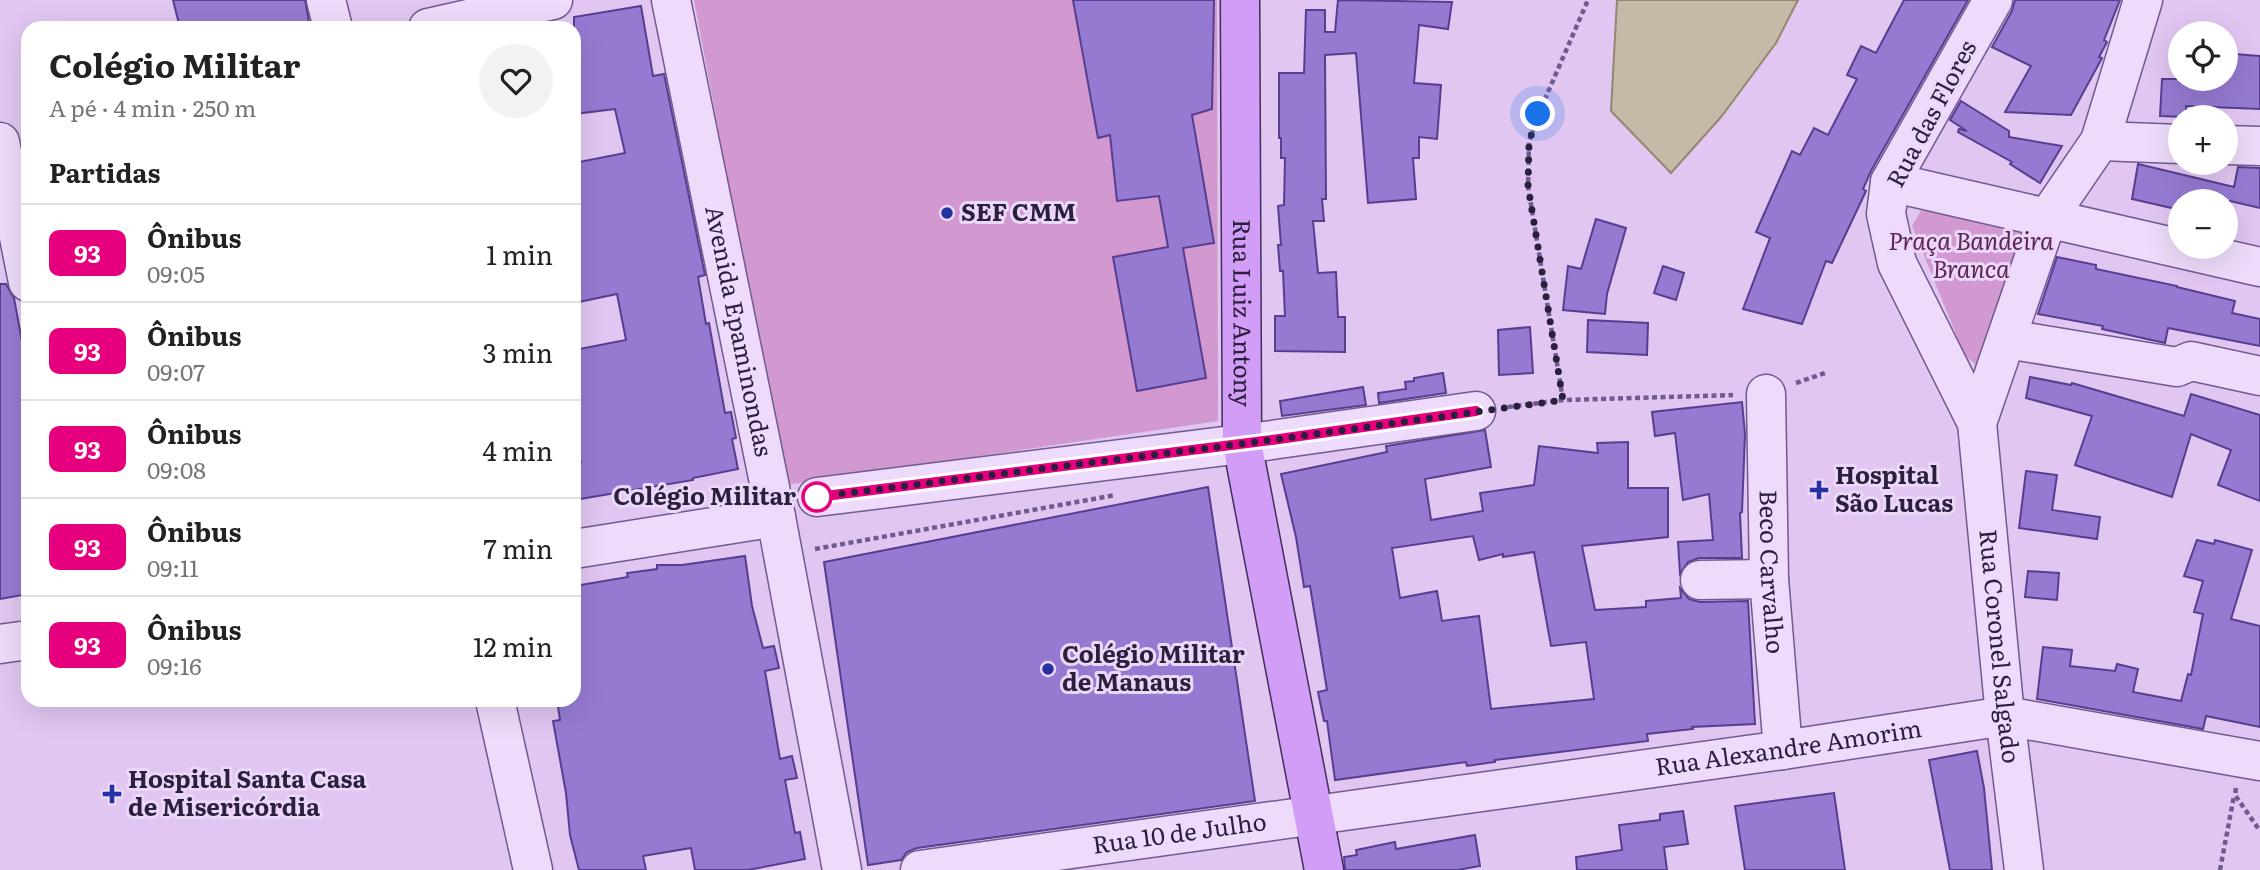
<!DOCTYPE html>
<html lang="pt">
<head>
<meta charset="utf-8">
<style>
  body { margin:0; font-family:Literata,serif; background:#f2f2f2; color:#222; height:100vh; display:flex; flex-direction:column; font-size:26px; white-space:nowrap }
  * { box-sizing:border-box; margin:0 }
  p { font-size:23px; color:#767676 }
  .icon { flex:none; width:38px; height:38px; fill:none; stroke:currentColor; stroke-width:2; stroke-linecap:round; stroke-linejoin:round }
  .map { position:relative; flex:1; overflow:hidden }
  .panel { position:absolute; left:21px; top:21px; width:560px; height:686px; display:flex; flex-direction:column; background:#fff; border-radius:21px; box-shadow:0 7px 28px #0002 }
  .panel>* { flex:none }
  .badge { padding:0 14px; border-radius:10px; font-size:24px; line-height:46px }
  .fabs { position:absolute; left:2168px; top:21px; display:grid; gap:14px }
  .fabs a { display:grid; place-items:center; width:70px; height:70px; border-radius:50%; background:#fff; box-shadow:0 7px 28px #0002; font-size:35px }
  .you { position:absolute; width:35px; height:35px; margin:-18px; border:5px solid #fff; border-radius:50%; background:#1a73e8; box-shadow:0 0 0 10px #1a73e833 }
  .map>.badge { position:absolute; translate:-50% -50%; box-shadow:0 0 0 4px #fff }
  h2 { padding:0 28px; font-size:26px; line-height:63px }
  .round { display:grid; place-items:center; flex:none; width:74px; height:74px; border-radius:37px; background:#f2f2f2 }
  .head { display:flex; align-items:center; justify-content:space-between; height:119px; padding:0 28px }
  h1 { font-size:33px; font-weight:700; line-height:52px }
  ul { padding:0; list-style:none }
  li { display:flex; align-items:center; gap:21px; height:98px; padding:0 28px; border-top:2px solid #e0e0e0 }
  li div { flex:1 }
  li b { display:block; font-size:26px }
  li em { font-style:normal }
  li .badge { min-width:77px; font-weight:700; text-align:center }
  .map>svg:first-child { display:block }
  .green { fill:#d199d0 }
  .water { fill:#c5baa8; stroke:#94876e; stroke-width:2 }
  .building { fill:#967ad2; stroke:#573e90; stroke-width:2; fill-rule:evenodd }
  .lines { fill:none; stroke-linecap:round; stroke-linejoin:round }
  .minor-casing { stroke:#715a8f; stroke-width:41 }
  .major-casing { stroke:#402e5d; stroke-width:41 }
  .path { stroke:#715a8f; stroke-width:4.5; stroke-dasharray:5 3.5; stroke-linecap:butt }
  .minor { stroke:#eedbfb; stroke-width:38 }
  .major { stroke:#d29df6; stroke-width:38 }
  .line-casing { stroke:#fff; stroke-width:16 }
  .line { stroke:#e6007e; stroke-width:10 }
  .walk { stroke:#2b1f3e; stroke-width:7; stroke-dasharray:0 12.6 }
  .poi-dot { fill:#2632a2; stroke:#ebd7f8; stroke-width:2.5 }
  .stop-dot { fill:#fff; stroke:#e6007e; stroke-width:3.5 }
  .labels { text-anchor:middle; stroke-width:6; stroke-linejoin:round; paint-order:stroke }
  .street-label { font-size:24px; fill:#2b1f3e; stroke:#ebd7f8 }
  .poi-label { font-size:24px; font-weight:bold; fill:#2b1f3e; stroke:#ebd7f8; text-anchor:start }
  .park-label { font-size:24px; font-style:italic; fill:#5c2453; stroke:#ebd7f8 }
  .stop-label { font-size:24px; font-weight:bold; fill:#2b1f3e; stroke:#ebd7f8; text-anchor:end }
</style>
</head>
<body>
<div class="map">
<svg width="2260" height="870" viewBox="0 0 2260 870">
  <rect width="100%" height="100%" fill="#e1c6f1"/>
  <!-- green -->
  <g class="green">
    <polygon points="694,0 1217,0 1218,421 785,485"/>
    <polygon points="1927,200 2026,226 1982,369 1965,356 1912,226"/>
  </g>
  <!-- water -->
  <polygon class="water" points="1617,0 1798,0 1776,43 1721,117 1671,173 1611,111"/>
  <!-- building -->
  <g class="building">
    <polygon points="173,0 305,0 309,22 284,28 180,28"/>
    <polygon points="1073,0 1214,0 1212,109 1192,115 1214,243 1183,248 1206,378 1137,391 1113,257 1168,247 1159,196 1117,201 1110,135 1098,138"/>
    <polygon points="1338,0 1452,2 1448,29 1419,25 1414,83 1441,85 1437,139 1419,137 1419,158 1413,158 1416,199 1368,203 1356,53 1325,55 1326,199 1322,199 1324,221 1313,221 1318,273 1336,272 1338,317 1345,317 1345,352 1275,351 1275,316 1285,316 1283,271 1280,271 1278,245 1281,245 1278,206 1284,205 1285,158 1281,158 1281,138 1279,138 1279,73 1304,73 1306,10 1325,10 1325,32 1335,32"/>
    <polygon points="1904,0 1968,0 1871,171 1863,189 1866,191 1832,263 1826,261 1802,324 1743,309 1770,238 1756,232 1792,151 1800,155 1814,128 1828,135 1857,79 1847,75 1861,46 1876,53"/>
    <polygon points="2015,0 2120,0 2104,40 2107,42 2099,57 2102,58 2071,115 2005,112 2031,66 1992,47 2012,11"/>
    <polygon points="641,6 653,76 664,74 705,275 698,277 706,324 709,323 725,413 731,412 736,438 732,439 738,469 693,478 693,480 574,500 574,464 581,462 574,438 574,350 626,340 617,294 574,303 574,163 625,153 615,109 574,114 574,17"/>
    <polygon points="2234,54 2260,56 2260,109 2186,106 2186,117 2160,116 2162,79 2226,79 2226,73 2232,73"/>
    <polygon points="1961,101 2009,131 2009,137 2062,146 2040,183 2010,164 2012,162 1958,132 1959,129 1967,131 1950,120"/>
    <polygon points="2138,164 2234,187 2238,167 2260,168 2260,208 2230,201 2180,201 2180,210 2132,199"/>
    <polygon points="1596,219 1626,228 1607,294 1605,314 1563,310 1568,266 1581,269"/>
    <polygon points="2057,257 2096,265 2096,269 2177,286 2177,287 2235,301 2232,313 2260,319 2260,346 2168,328 2165,343 2102,329 2103,326 2038,314"/>
    <polygon points="1663,266 1684,273 1676,300 1654,293"/>
    <polygon points="0,284 6,284 14,298 28,374 28,594 0,599"/>
    <polygon points="1588,320 1648,323 1647,355 1587,352"/>
    <polygon points="1530,327 1533,373 1499,375 1498,330"/>
    <polygon points="1443,373 1446,393 1379,403 1378,393 1406,389 1405,382 1414,381 1414,378"/>
    <polygon points="2030,377 2071,385 2072,383 2184,416 2191,394 2260,415 2260,501 2218,485 2231,450 2191,434 2172,497 2075,465 2092,416 2026,398"/>
    <polygon points="1363,387 1366,405 1282,416 1280,401"/>
    <polygon points="1742,402 1745,434 1742,512 1740,513 1742,558 1699,558 1688,562 1680,574 1678,542 1713,540 1709,494 1683,500 1675,433 1655,436 1652,412"/>
    <path d="M1485,430L1491,467L1425,479L1431,520L1483,511L1480,493L1534,485L1539,446L1598,453L1597,443L1628,442V488H1668V537L1582,546L1595,610L1646,607V601L1681,598L1680,588L1689,599L1700,602L1748,601L1755,724L1692,727L1693,729L1647,734L1648,741L1495,760V762L1467,766L1466,762L1335,780L1327,721H1324L1318,692L1327,690L1310,586L1304,587L1296,537L1281,474L1387,452L1386,446ZM1473,536L1479,560L1503,554V557L1534,552L1551,646L1586,642L1594,699L1491,709L1479,616L1442,621L1437,591L1400,598L1392,548Z"/>
    <polygon points="2026,471 2057,475 2052,510 2100,517 2097,539 2019,528"/>
    <polygon points="1208,487 1255,801 917,848 907,852 901,860 868,865 824,562"/>
    <polygon points="2197,540 2214,544 2215,540 2252,550 2231,619 2260,626 2260,727 2206,716 2203,729 2037,699 2043,647 2072,650 2070,666 2115,671 2117,664 2138,669 2133,692 2181,701 2188,674 2191,675 2203,614 2194,612 2203,581 2184,576"/>
    <polygon points="745,556 752,606 763,648 774,646 779,668 765,671 780,759 792,756 797,778 785,780 795,833 800,832 805,859 748,870 695,870 691,848 643,856 646,870 579,870 570,835 566,793 553,721 560,720 557,700 574,700 574,586 628,577 627,573 657,569 657,565 682,565"/>
    <polygon points="2028,571 2059,573 2057,600 2025,597"/>
    <polygon points="1977,751 1984,788 1992,870 1950,870 1929,760"/>
    <polygon points="1834,793 1845,870 1745,870 1735,806"/>
    <polygon points="1683,811 1688,844 1664,847 1667,870 1577,870 1576,857 1622,850 1619,825 1660,820 1660,814"/>
    <polygon points="1475,835 1480,866 1457,870 1345,870 1344,857 1357,855 1356,850 1395,842 1396,849"/>
  </g>
  <g class="lines">
    <defs>
      <g id="minor">
        <polyline points="326,0 333,28"/>
        <path id="s1" d="M671,0L776,517L842,870"/>
        <path id="s2" d="M1993,0L1890,182L1886,214L1897,263L1977,423L2005,716L2024,870"/>
        <polyline points="428,28 553,0"/>
        <polyline points="2100,141 2180,144"/>
        <polyline points="0,142 28,282"/>
        <polyline points="2226,145 2260,146"/>
        <polyline points="1890,182 2260,267"/>
        <polyline points="2007,339 2177,367 2191,361 2260,376"/>
        <path id="s3" d="M1766,394L1769,579L1783,750"/>
        <polyline points="1977,423 2048,217 2100,141 2143,0"/>
        <polyline points="817,497 1272,440 1476,411"/>
        <polyline points="574,549 776,517"/>
        <polyline points="1700,580 1769,579"/>
        <polyline points="0,644 28,640"/>
        <polyline points="495,700 533,870"/>
        <path id="s4" d="M920,870L1783,750L2005,716L2260,761"/>
      </g>
      <g id="major">
        <path id="s5" d="M1240,0L1242,443L1324,870"/>
      </g>
    </defs>
    <!-- minor casing -->
    <use href="#minor" class="minor-casing"/>
    <!-- major casing -->
    <use href="#major" class="major-casing"/>
    <!-- path -->
    <g class="path">
      <polyline points="1796,383 1825,373"/>
      <polyline points="1563,400 1528,186 1529,142 1538,115 1588,0"/>
      <polyline points="1508,407 1563,400 1733,395"/>
      <polyline points="815,549 1116,495"/>
      <polyline points="2236,788 2235,795 2260,831"/>
      <polyline points="2220,870 2234,796"/>
    </g>
    <!-- minor -->
    <use href="#minor" class="minor"/>
    <!-- major -->
    <use href="#major" class="major"/>
  </g>
  <g class="lines">
    <defs>
      <polyline id="line" points="817,497 1272,440 1476,411"/>
    </defs>
    <!-- line casing -->
    <use href="#line" class="line-casing"/>
    <!-- line -->
    <use href="#line" class="line"/>
    <!-- walk -->
    <polyline class="walk" points="817,497 1272,440 1563,400 1528,186 1529,142 1538,114"/>
  </g>
  <!-- markers -->
  <g class="poi-dot">
    <circle cx="947" cy="213" r="7"/>
    <path d="M1815.5 479.5h7v7h7v7h-7v7h-7v-7h-7v-7h7z"/>
    <circle cx="1048" cy="669" r="7"/>
    <path d="M108.5 783.5h7v7h7v7h-7v7h-7v-7h-7v-7h7z"/>
  </g>
  <circle class="stop-dot" cx="817" cy="497" r="14"/>
  <g class="labels">
    <!-- street labels -->
    <g class="street-label">
      <text transform="translate(1932 114) rotate(-62)" y="8">Rua das Flores</text>
      <text dy="8" stroke="none"><textPath href="#s5" startOffset="313">Rua Luiz Antony</textPath></text>
      <text dy="8" stroke="none"><textPath href="#s1" startOffset="338">Avenida Epaminondas</textPath></text>
      <text dy="8" stroke="none"><textPath href="#s3" startOffset="178">Beco Carvalho</textPath></text>
      <text dy="8" stroke="none"><textPath href="#s2" startOffset="695">Rua Coronel Salgado</textPath></text>
      <text dy="8" stroke="none"><textPath href="#s4" startOffset="877">Rua Alexandre Amorim</textPath></text>
      <text dy="8" stroke="none"><textPath href="#s4" startOffset="262">Rua 10 de Julho</textPath></text>
    </g>
    <!-- poi labels -->
    <g class="poi-label">
      <text x="961" y="221">SEF CMM</text>
      <text x="1835" y="484">Hospital<tspan x="1835" dy="28">São Lucas</tspan></text>
      <text x="1062" y="663">Colégio Militar<tspan x="1062" dy="28">de Manaus</tspan></text>
      <text x="128" y="788">Hospital Santa Casa<tspan x="128" dy="28">de Misericórdia</tspan></text>
    </g>
    <!-- park labels -->
    <g class="park-label">
      <text x="1971" y="250">Praça Bandeira<tspan x="1971" dy="28">Branca</tspan></text>
    </g>
    <!-- stop labels -->
    <g class="stop-label">
      <text x="796" y="505">Colégio Militar</text>
    </g>
  </g>
</svg>
<div class="fabs">
<a><svg class="icon" aria-label="locate" viewBox="0 0 24 24"><circle cx="12" cy="12" r="6"/><path d="M12 2v4M12 18v4M2 12h4M18 12h4"/></svg></a>
<a>+</a>
<a>−</a>
</div>
<div class="you" style="left:1538px;top:114px"></div>
<section class="panel">
<div class="head"><div><h1>Colégio Militar</h1><p>A pé · 4 min · 250 m</p></div><a class="round"><svg class="icon" aria-label="heart" viewBox="0 0 24 24"><path d="M12 20l-8-8c-3-5 5-10 8-4 3-6 11-1 8 4z"/></svg></a></div>
<h2>Partidas</h2>
<ul>
<li><span class="badge" style="background:#e6007e;color:#fff">93</span><div><b>Ônibus</b><p>09:05</p></div><em>1 min</em></li>
<li><span class="badge" style="background:#e6007e;color:#fff">93</span><div><b>Ônibus</b><p>09:07</p></div><em>3 min</em></li>
<li><span class="badge" style="background:#e6007e;color:#fff">93</span><div><b>Ônibus</b><p>09:08</p></div><em>4 min</em></li>
<li><span class="badge" style="background:#e6007e;color:#fff">93</span><div><b>Ônibus</b><p>09:11</p></div><em>7 min</em></li>
<li><span class="badge" style="background:#e6007e;color:#fff">93</span><div><b>Ônibus</b><p>09:16</p></div><em>12 min</em></li>
</ul>
</section>
</div>
</body>
</html>
